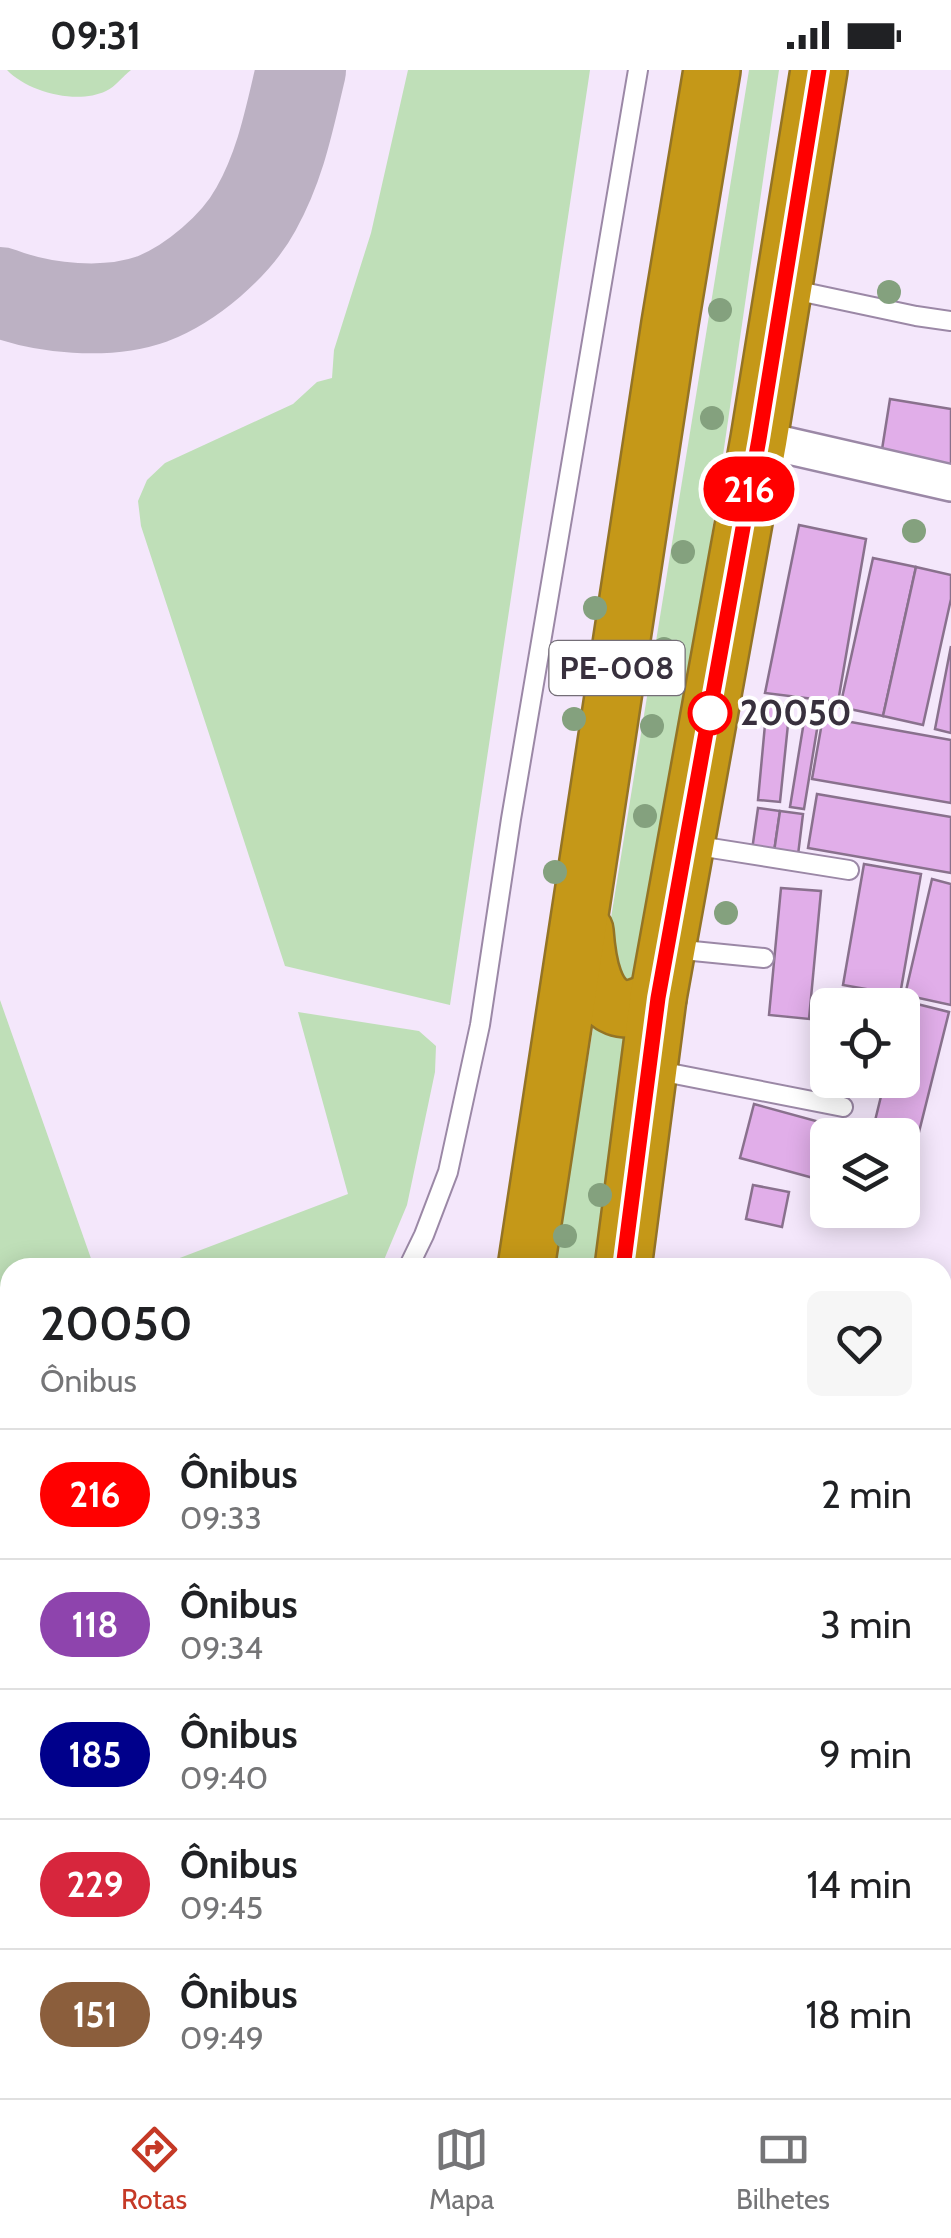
<!DOCTYPE html>
<html lang="pt">
<head>
<meta charset="utf-8">
<style>
  body { margin:0; font-family:Cabin,sans-serif; background:#f6f6f6; color:#202124; height:100vh; display:flex; flex-direction:column; font-size:38px; white-space:nowrap }
  * { box-sizing:border-box; margin:0 }
  p { font-size:32px; color:#757577 }
  .icon { flex:none; width:55px; height:55px; fill:none; stroke:currentColor; stroke-width:2; stroke-linecap:round; stroke-linejoin:round }
  .map { position:relative; flex:1; overflow:hidden }
  .details { position:absolute; left:0px; top:1188px; width:952px; height:842px; display:flex; flex-direction:column; background:#fff; border-radius:30px 30px 0 0; box-shadow:0 5px 25px #0003 }
  .details>* { flex:none }
  .badge { padding:0 20px; border-radius:32px; font-size:35px; line-height:65px }
  .tools { position:absolute; left:810px; top:918px; display:grid; gap:20px }
  .tools a { display:grid; place-items:center; width:110px; height:110px; border-radius:15px; background:#fff; box-shadow:0 5px 25px #0003; font-size:50px }
  .map>.badge { position:absolute; translate:-50% -50%; box-shadow:0 0 0 5px #fff }
  .round { display:grid; place-items:center; flex:none; width:105px; height:105px; border-radius:15px; background:#f6f6f6 }
  .overview { display:flex; align-items:center; justify-content:space-between; height:170px; padding:0 40px }
  h1 { font-size:48px; font-weight:600; line-height:75px }
  ul { padding:0; list-style:none }
  li { display:flex; align-items:center; gap:30px; height:130px; padding:0 40px; border-top:2px solid #e0e0e0 }
  li div { flex:1 }
  li b { display:block; font-size:38px }
  li em { font-style:normal }
  li .badge { min-width:110px; font-weight:700; text-align:center }
  .status { display:flex; justify-content:space-between; align-items:center; height:70px; padding:0 50px; background:#fff; direction:ltr }
  .status svg { height:28px; fill:currentColor }
  .dock { display:flex; justify-content:space-around; align-items:center; height:140px; border-top:2px solid #e0e0e0; background:#fff; font-size:28px; color:#757577 }
  .dock a { display:grid; justify-items:center; gap:5px }
  .dock .active { color:#c53926 }
  .map>svg:first-child { display:block }
  .green { fill:#bfdfb8 }
  .lines { fill:none; stroke-linecap:round; stroke-linejoin:round }
  .taxiway { stroke:#bcb1c3; stroke-width:90 }
  .building { fill:#e1aee9; stroke:#89718d; stroke-width:2.5 }
  .lane-casing { stroke:#9b88a6; stroke-width:22 }
  .street-casing { stroke:#9b88a6; stroke-width:40 }
  .secondary-casing { stroke:#9b88a6; stroke-width:55 }
  .highway-casing { stroke:#947425; stroke-width:60 }
  .lane { stroke:#fff; stroke-width:18 }
  .street { stroke:#fff; stroke-width:35 }
  .secondary { stroke:#fff; stroke-width:50 }
  .highway { stroke:#c59818; stroke-width:55 }
  .tree { fill:#84a17e }
  .line-casing { stroke:#fff; stroke-width:22 }
  .line { stroke:#f00; stroke-width:15 }
  .stop-dot { fill:#fff; stroke:#f00; stroke-width:5 }
  .labels { text-anchor:middle; stroke-width:8; stroke-linejoin:round; paint-order:stroke }
  .shield { fill:#fff; stroke:#746e77; stroke-width:2.5 }
  .shield-label { font-size:32px; font-weight:bold; fill:#38303d }
  .stop-label { font-size:35px; font-weight:bold; fill:#38303d; stroke:#fff; text-anchor:start }
</style>
</head>
<body>
<div class="status"><b>09:31</b><svg viewBox="0 0 49 12"><path d="M0 12V9h3v3zM5 12V6h3v6zM10 12V3h3v9zM15 12V0h3v12zM26 1h20v11H26zM47 4h2v5h-2z"/></svg></div>
<div class="map">
<svg width="951" height="2028" viewBox="0 0 951 2028">
  <rect width="100%" height="100%" fill="#f4e7fb"/>
  <!-- green -->
  <g class="green">
    <path d="M7,0H131C123,6 115,17 106,21C77,35 28,22 7,0Z"/>
    <polygon points="408,0 590,0 450,935 285,896 141,456 138,431 147,410 165,393 293,334 317,312 332,308 334,280 371,163"/>
    <polygon points="749,0 779,0 605,1197 554,1198"/>
    <polygon points="0,930 94,1197 10,1198 10,1340 0,1335"/>
    <polygon points="298,942 419,961 436,976 435,1002 407,1135 381,1197 156,1197 348,1124"/>
    <polygon points="0,1368 10,1374 10,1534 0,1531"/>
  </g>
  <g class="lines">
    <!-- taxiway -->
    <path class="taxiway" d="M0,222C43,239 107,245 152,229C191,214 236,176 256,139C281,94 289,50 301,0"/>
  </g>
  <!-- building -->
  <g class="building">
    <polygon points="890,329 951,339 951,403 880,392"/>
    <polygon points="799,455 866,469 838,632 765,623"/>
    <polygon points="873,488 916,497 883,646 840,637"/>
    <polygon points="916,497 951,505 951,529 923,655 883,646"/>
    <polygon points="951,576 951,663 935,659"/>
    <polygon points="767,633 790,635 780,732 758,730"/>
    <polygon points="806,639 820,641 804,739 790,737"/>
    <polygon points="823,647 951,670 951,733 812,709"/>
    <polygon points="817,724 951,747 951,803 808,778"/>
    <polygon points="758,738 780,741 774,782 752,780"/>
    <polygon points="780,741 803,744 798,785 774,782"/>
    <polygon points="864,794 921,804 900,925 843,915"/>
    <polygon points="932,809 951,814 951,935 905,925"/>
    <polygon points="781,818 821,821 809,949 769,945"/>
    <polygon points="905,931 949,942 916,1074 902,1071 902,1065 872,1063 885,1010 902,1010 902,940"/>
    <polygon points="754,1034 867,1065 828,1065 828,1112 740,1088"/>
    <polygon points="753,1115 789,1122 782,1157 746,1149"/>
    <polygon points="951,1635 951,1742 942,1741 942,1677"/>
    <polygon points="161,2020 215,2020 232,2028 158,2028"/>
  </g>
  <g class="lines">
    <defs>
      <g id="lane">
        <polyline points="789,219 916,246 951,251"/>
        <polyline points="692,775 849,800"/>
        <polyline points="673,879 764,888"/>
        <polyline points="654,1000 843,1037"/>
        <polyline points="408,1198 424,1165 448,1102 480,955 511,749 638,0"/>
        <polyline points="0,1349 10,1354"/>
        <polyline points="868,2020 874,2028"/>
      </g>
      <g id="street">
        <polyline points="759,369 951,413"/>
        <polyline points="942,1475 951,1423"/>
      </g>
      <g id="secondary">
        <polyline points="0,1610 10,1613"/>
        <polyline points="0,1666 10,1669"/>
        <polyline points="942,1909 951,1919"/>
        <polyline points="935,2020 937,2028"/>
      </g>
      <g id="highway">
        <path d="M585,861C587,887 592,939 628,939C638,938 649,932 658,928"/>
        <polyline points="526,1198 670,253 712,0"/>
        <polyline points="623,1198 658,928 759,369 819,0"/>
        <polyline points="0,1559 10,1561"/>
        <polyline points="399,2028 401,2020"/>
        <polyline points="495,2028 496,2020"/>
      </g>
    </defs>
    <!-- lane casing -->
    <use href="#lane" class="lane-casing"/>
    <!-- street casing -->
    <use href="#street" class="street-casing"/>
    <!-- secondary casing -->
    <use href="#secondary" class="secondary-casing"/>
    <!-- highway casing -->
    <use href="#highway" class="highway-casing"/>
    <!-- lane -->
    <use href="#lane" class="lane"/>
    <!-- street -->
    <use href="#street" class="street"/>
    <!-- secondary -->
    <use href="#secondary" class="secondary"/>
    <!-- highway -->
    <use href="#highway" class="highway"/>
  </g>
  <!-- trees -->
  <g class="tree">
    <circle cx="889" cy="222" r="12"/>
    <circle cx="720" cy="240" r="12"/>
    <circle cx="712" cy="348" r="12"/>
    <circle cx="914" cy="461" r="12"/>
    <circle cx="683" cy="482" r="12"/>
    <circle cx="595" cy="538" r="12"/>
    <circle cx="664" cy="579" r="12"/>
    <circle cx="574" cy="649" r="12"/>
    <circle cx="652" cy="656" r="12"/>
    <circle cx="645" cy="746" r="12"/>
    <circle cx="555" cy="802" r="12"/>
    <circle cx="726" cy="843" r="12"/>
    <circle cx="600" cy="1125" r="12"/>
    <circle cx="565" cy="1166" r="12"/>
  </g>
  <g class="lines">
    <defs>
      <polyline id="line" points="623,1198 658,928 759,369 819,0"/>
    </defs>
    <!-- line casing -->
    <use href="#line" class="line-casing"/>
    <!-- line -->
    <use href="#line" class="line"/>
  </g>
  <!-- markers -->
  <circle class="stop-dot" cx="710" cy="643" r="20"/>
  <g class="labels">
    <!-- shield labels -->
    <rect class="shield" x="549.5" y="571" width="135" height="54" rx="8"/>
    <g class="shield-label">
      <text x="617" y="609">PE-008</text>
    </g>
    <!-- stop labels -->
    <g class="stop-label">
      <text x="740" y="655">20050</text>
    </g>
  </g>
</svg>
<div class="tools">
<a><svg class="icon" aria-label="locate" viewBox="0 0 24 24"><circle cx="12" cy="12" r="6"/><path d="M12 2v4M12 18v4M2 12h4M18 12h4"/></svg></a>
<a><svg class="icon" aria-label="layers" viewBox="0 0 24 24"><path d="M12 4l9 5-9 5-9-5zM3 14l9 5 9-5"/></svg></a>
</div>
<b class="badge" style="left:749px;top:419px;background:#f00;color:#fff">216</b>
<section class="details">
<div class="overview"><div><h1>20050</h1><p>Ônibus</p></div><a class="round"><svg class="icon" aria-label="heart" viewBox="0 0 24 24"><path d="M12 20l-8-8c-3-5 5-10 8-4 3-6 11-1 8 4z"/></svg></a></div>
<ul>
<li><span class="badge" style="background:#f00;color:#fff">216</span><div><b>Ônibus</b><p>09:33</p></div><em>2 min</em></li>
<li><span class="badge" style="background:#8e44ad;color:#fff">118</span><div><b>Ônibus</b><p>09:34</p></div><em>3 min</em></li>
<li><span class="badge" style="background:#00008b;color:#fff">185</span><div><b>Ônibus</b><p>09:40</p></div><em>9 min</em></li>
<li><span class="badge" style="background:#d7263d;color:#fff">229</span><div><b>Ônibus</b><p>09:45</p></div><em>14 min</em></li>
<li><span class="badge" style="background:#8b5e3c;color:#fff">151</span><div><b>Ônibus</b><p>09:49</p></div><em>18 min</em></li>
</ul>
</section>
</div>
<nav class="dock">
<a class="active"><svg class="icon" aria-label="directions" viewBox="0 0 24 24"><path d="M12 3l9 9-9 9-9-9zM9 14v-3h6M13 9l2 2-2 2"/></svg>Rotas</a>
<a><svg class="icon" aria-label="map" viewBox="0 0 24 24"><path d="M3 6l6-2 6 2 6-2v14l-6 2-6-2-6 2zM9 4v14M15 6v14"/></svg>Mapa</a>
<a><svg class="icon" aria-label="tickets" viewBox="0 0 24 24"><path d="M3 7h18v10H3zM15 7v10"/></svg>Bilhetes</a>
</nav>
</body>
</html>
